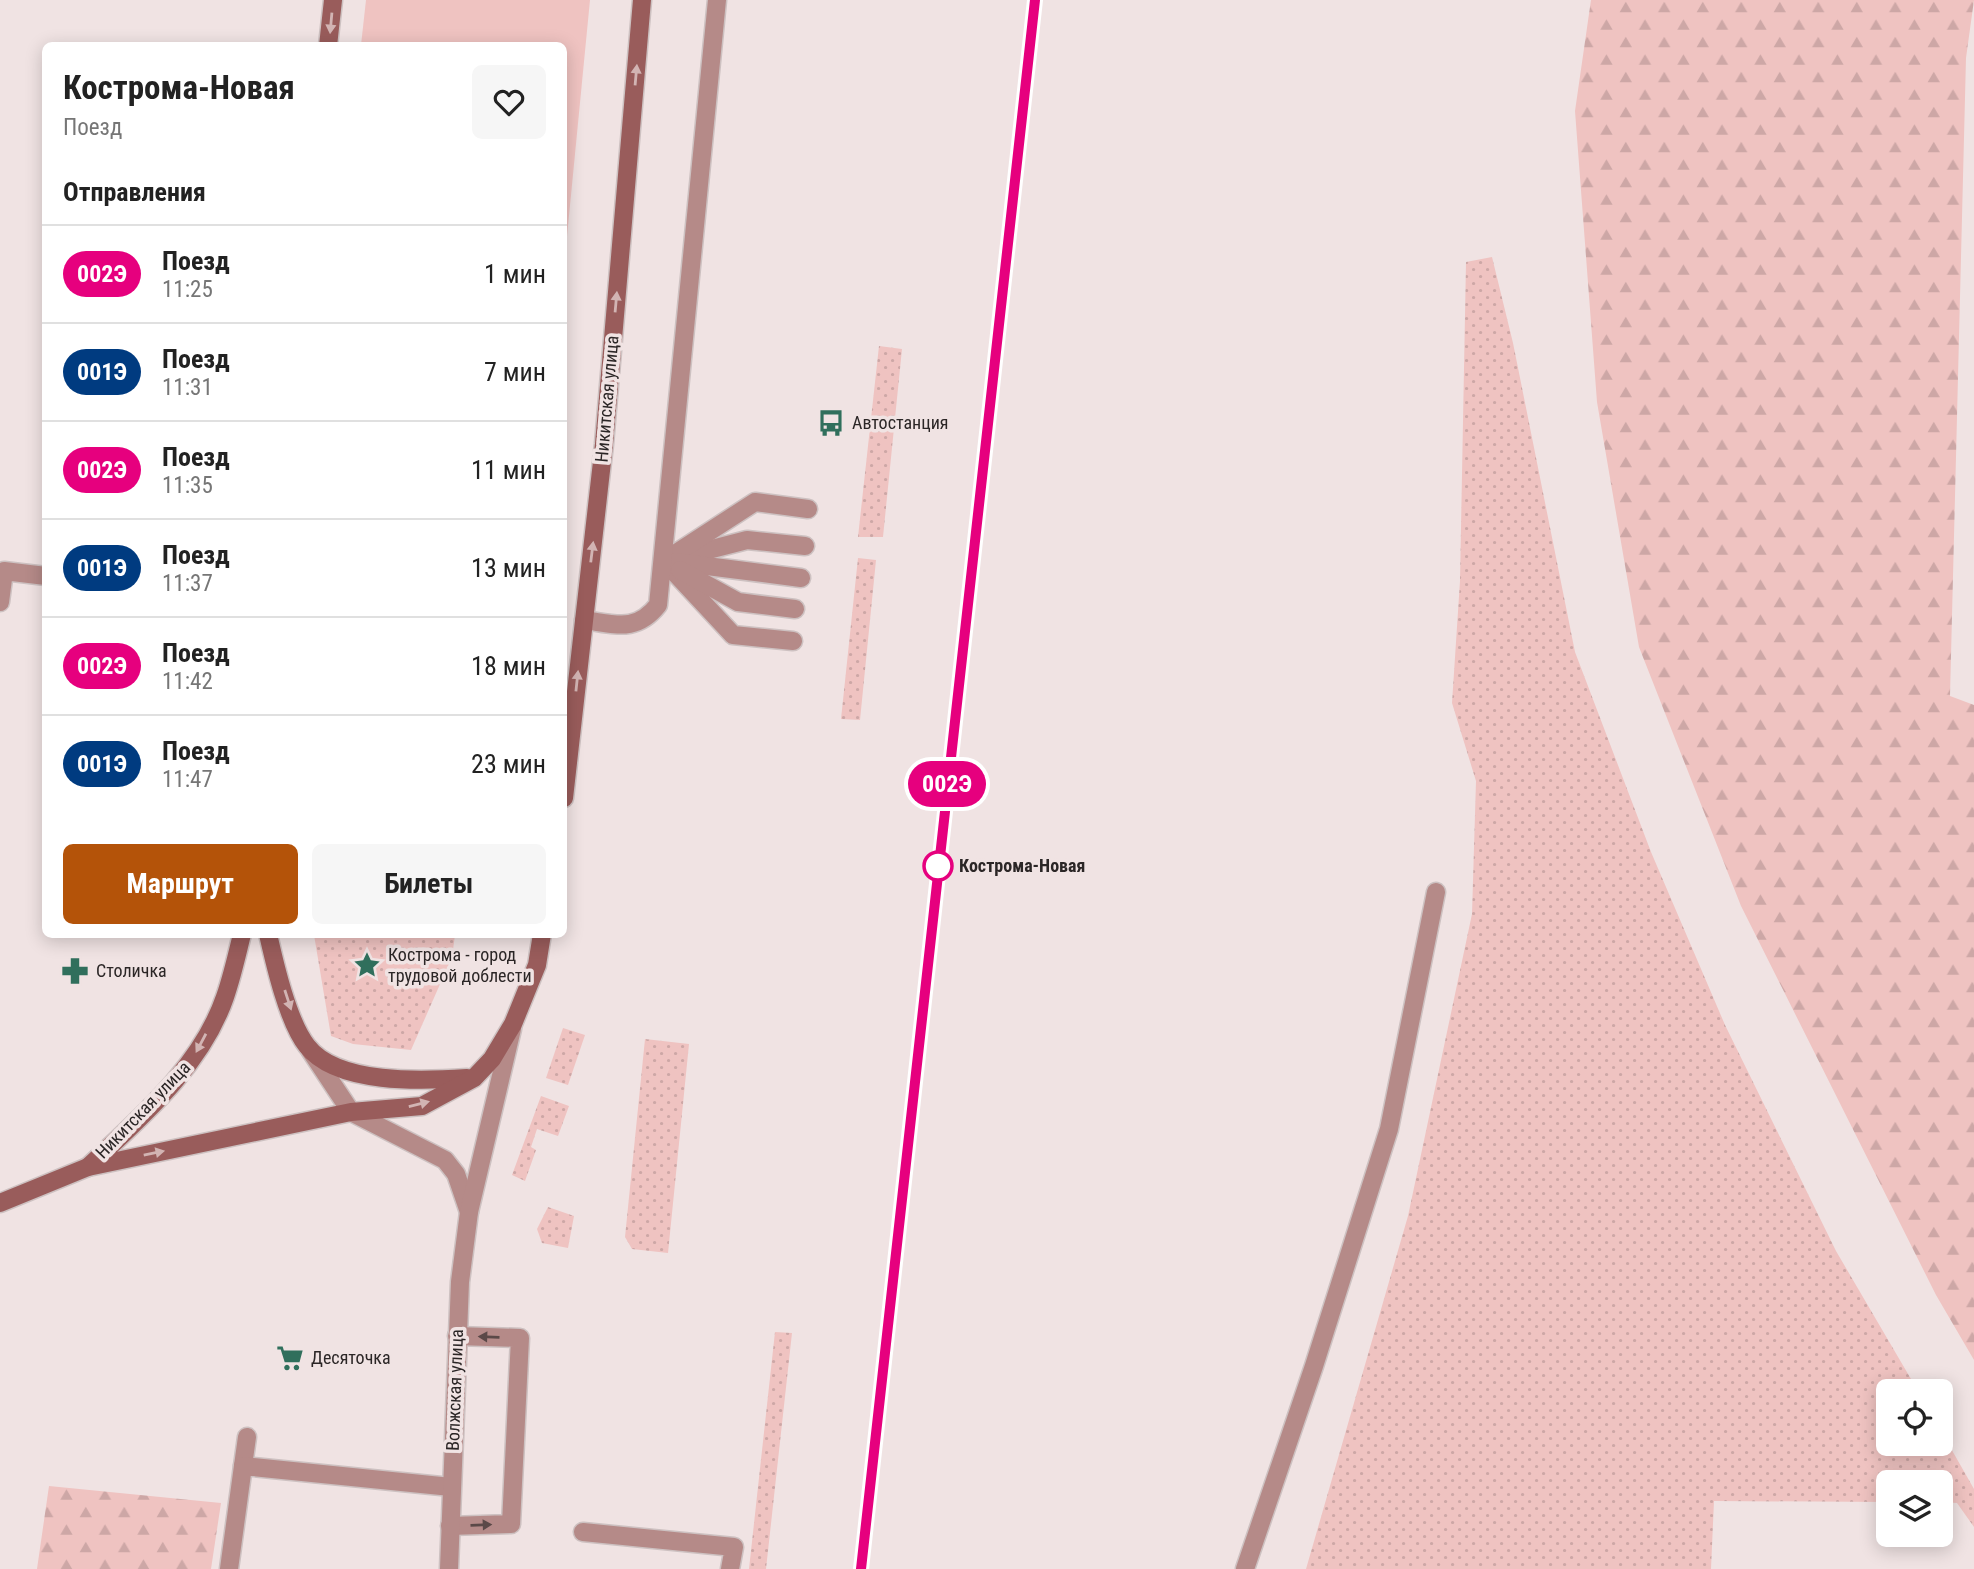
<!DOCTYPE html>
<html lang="ru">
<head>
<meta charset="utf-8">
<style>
  body { margin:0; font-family:"Roboto Condensed",sans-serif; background:#f6f6f6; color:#222; height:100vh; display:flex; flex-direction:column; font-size:26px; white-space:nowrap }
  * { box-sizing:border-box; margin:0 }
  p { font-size:23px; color:#767676 }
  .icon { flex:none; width:38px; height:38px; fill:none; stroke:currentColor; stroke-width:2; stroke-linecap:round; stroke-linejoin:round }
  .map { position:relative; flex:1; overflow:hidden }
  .panel { position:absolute; left:42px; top:42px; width:525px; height:896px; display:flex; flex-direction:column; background:#fff; border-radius:10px; box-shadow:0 4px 18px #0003 }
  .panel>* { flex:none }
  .badge { padding:0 14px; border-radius:23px; font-size:24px; line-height:46px }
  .fabs { position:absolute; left:1876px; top:1379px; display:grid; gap:14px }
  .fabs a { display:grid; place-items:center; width:77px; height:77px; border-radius:10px; background:#fff; box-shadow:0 4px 18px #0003; font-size:35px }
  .map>.badge { position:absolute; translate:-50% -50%; box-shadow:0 0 0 4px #fff }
  h2 { padding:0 21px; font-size:26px; line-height:63px }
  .round { display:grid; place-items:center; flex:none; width:74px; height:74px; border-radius:10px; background:#f6f6f6 }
  .summary { display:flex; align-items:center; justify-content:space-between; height:119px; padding:0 21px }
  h1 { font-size:33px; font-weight:700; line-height:52px }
  .primary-button { display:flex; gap:14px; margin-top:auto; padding:14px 21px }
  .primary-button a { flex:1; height:80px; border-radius:10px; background:#b45309; color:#fff; font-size:28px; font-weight:700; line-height:80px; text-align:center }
  .primary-button a+a { background:#f6f6f6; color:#222 }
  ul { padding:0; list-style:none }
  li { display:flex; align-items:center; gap:21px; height:98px; padding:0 21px; border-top:2px solid #e0e0e0 }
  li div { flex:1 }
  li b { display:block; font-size:26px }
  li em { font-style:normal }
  li .badge { min-width:77px; font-weight:700; text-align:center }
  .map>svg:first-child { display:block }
  .grass { fill:url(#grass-dots) }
  .forest { fill:url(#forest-firs) }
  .green { fill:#efc3c1 }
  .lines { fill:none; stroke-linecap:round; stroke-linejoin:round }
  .lane-casing { stroke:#cdc1c1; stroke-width:21 }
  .street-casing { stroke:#cdc1c1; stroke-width:21 }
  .secondary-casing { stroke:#cdc1c1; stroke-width:21 }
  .lane { stroke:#b58a88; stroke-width:18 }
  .street { stroke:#b58a88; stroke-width:18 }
  .secondary { stroke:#995c5b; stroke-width:18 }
  .rail { stroke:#5c5555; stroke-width:5; stroke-dasharray:12 12; stroke-linecap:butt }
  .oneway { fill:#d2b4b3 }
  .oneway2 { fill:#5b4948 }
  .line-casing { stroke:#fff; stroke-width:16 }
  .line { stroke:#e6007e; stroke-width:10 }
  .stop-dot { fill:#fff; stroke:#e6007e; stroke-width:3.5 }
  .labels { text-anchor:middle; stroke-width:7; stroke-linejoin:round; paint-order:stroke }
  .street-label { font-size:18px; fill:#2b2626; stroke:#f0e3e3 }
  .poi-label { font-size:18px; fill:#2b2626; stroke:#f0e3e3; text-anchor:start }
  .stop-label { font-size:18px; font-weight:bold; fill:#2b2626; stroke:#f0e3e3; text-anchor:start }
</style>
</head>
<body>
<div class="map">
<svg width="1974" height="1569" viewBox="0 0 1974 1569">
  <defs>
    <pattern id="grass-dots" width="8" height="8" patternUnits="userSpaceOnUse" patternTransform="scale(1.75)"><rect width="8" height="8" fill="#efc3c1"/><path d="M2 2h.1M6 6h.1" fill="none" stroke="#cda7a6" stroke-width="1.8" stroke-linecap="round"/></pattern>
    <pattern id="forest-firs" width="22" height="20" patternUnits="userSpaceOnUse" patternTransform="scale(1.75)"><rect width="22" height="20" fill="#efc3c1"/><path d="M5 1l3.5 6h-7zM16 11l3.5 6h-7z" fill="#cda7a6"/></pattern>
  </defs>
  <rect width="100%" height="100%" fill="#f0e3e3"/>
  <!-- grass -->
  <g class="grass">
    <polygon points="1492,257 1513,343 1575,652 1651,852 1725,1025 1836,1251 1918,1391 1888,1391 1888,1444 1941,1444 1941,1431 1974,1489 1974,1527 1957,1503 1941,1502 1941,1482 1888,1482 1888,1502 1714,1501 1711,1569 1306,1569 1408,1216 1472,914 1476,781 1452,703 1460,581 1466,262"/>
    <polygon points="879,346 902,349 883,537 858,537"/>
    <polygon points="858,558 876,560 860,720 841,719"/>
    <polygon points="314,935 455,935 452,957 411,1050 353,1044 331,1036"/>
    <polygon points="563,1028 585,1035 568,1085 546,1078"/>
    <polygon points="645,1039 689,1044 668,1253 632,1249 625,1237"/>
    <polygon points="541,1096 569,1106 558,1136 537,1129 531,1147 536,1150 525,1181 512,1175"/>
    <polygon points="548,1207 574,1216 568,1248 542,1243 537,1229"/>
    <polygon points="775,1332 792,1333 766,1569 749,1569"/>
  </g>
  <!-- forest -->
  <g class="forest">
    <polygon points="1591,0 1974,0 1966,58 1950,696 1974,705 1974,1360 1936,1295 1741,906 1639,647 1597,402 1575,111"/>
    <polygon points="49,1486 221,1503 211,1569 37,1569"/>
  </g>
  <!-- green -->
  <polygon class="green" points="366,0 590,0 564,267 564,46 361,45"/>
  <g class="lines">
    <defs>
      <g id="lane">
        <polyline points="681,557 747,540 805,546"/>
        <polyline points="664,561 733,635 793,641"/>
        <polyline points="664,561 755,502 808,509"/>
        <polyline points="675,562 801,578"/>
        <polyline points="680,570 738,602 795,609"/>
        <polyline points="0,602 4,571 46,576"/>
        <path d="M584,620C615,624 636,633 658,605L717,0"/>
        <polyline points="243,1466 247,1437"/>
        <polyline points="450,1526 511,1524 520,1338 457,1336"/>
        <polyline points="583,1532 734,1547 730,1569"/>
        <polyline points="229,1569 243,1466 451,1487"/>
        <polyline points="1245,1569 1314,1366 1389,1129 1436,892"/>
      </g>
      <g id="street">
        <polyline points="310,1050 351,1112 445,1160 456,1174 469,1212"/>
        <polyline points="449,1569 460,1282 469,1212 512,1029"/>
      </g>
      <g id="secondary">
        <polyline points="328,46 333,0"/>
        <polyline points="564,798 604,444 642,0"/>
        <path d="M268,934C275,965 288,1022 307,1046C337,1085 423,1081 467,1078"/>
        <path d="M88,1167C140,1118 201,1067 225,997C232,977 237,955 242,934"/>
        <polyline points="0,1203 88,1167 351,1112 422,1106 474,1078 492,1059 513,1024 537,965 542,934"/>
      </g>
    </defs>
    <!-- lane casing -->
    <use href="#lane" class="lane-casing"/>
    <!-- street casing -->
    <use href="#street" class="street-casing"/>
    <!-- secondary casing -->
    <use href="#secondary" class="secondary-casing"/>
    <!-- lane -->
    <use href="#lane" class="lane"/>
    <!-- street -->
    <use href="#street" class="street"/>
    <!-- secondary -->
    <use href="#secondary" class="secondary"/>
    <!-- rail -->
    <polyline class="rail" points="861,1569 1035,0"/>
  </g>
  <!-- one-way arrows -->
  <defs><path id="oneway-solid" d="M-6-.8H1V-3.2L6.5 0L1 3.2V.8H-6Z" transform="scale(1.75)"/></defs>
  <g class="oneway">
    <use href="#oneway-solid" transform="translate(331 23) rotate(95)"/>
    <use href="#oneway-solid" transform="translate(636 75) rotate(-85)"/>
    <use href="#oneway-solid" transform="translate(616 302) rotate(-85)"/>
    <use href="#oneway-solid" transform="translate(592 552) rotate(-83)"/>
    <use href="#oneway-solid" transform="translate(577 681) rotate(-84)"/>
    <use href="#oneway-solid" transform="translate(288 1000) rotate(72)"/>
    <use href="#oneway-solid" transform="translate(201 1043) rotate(118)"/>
    <use href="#oneway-solid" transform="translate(419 1104) rotate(-14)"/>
    <use href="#oneway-solid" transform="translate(154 1153) rotate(-12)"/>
  </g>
  <g class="oneway2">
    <use href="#oneway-solid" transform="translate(489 1337) rotate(-178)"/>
    <use href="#oneway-solid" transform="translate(481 1525) rotate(-2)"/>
  </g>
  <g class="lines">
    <defs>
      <polyline id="line" points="861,1569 1035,0"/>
    </defs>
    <!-- line casing -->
    <use href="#line" class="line-casing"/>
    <!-- line -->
    <use href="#line" class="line"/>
  </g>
  <!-- icons -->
  <defs>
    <symbol id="bus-bare" viewBox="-9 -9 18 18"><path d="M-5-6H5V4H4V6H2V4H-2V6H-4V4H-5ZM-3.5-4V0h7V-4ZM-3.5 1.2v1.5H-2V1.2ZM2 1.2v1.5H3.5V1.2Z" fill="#306f5c" stroke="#f0e3e3" stroke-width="2.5" paint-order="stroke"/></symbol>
    <symbol id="sight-bare" viewBox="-9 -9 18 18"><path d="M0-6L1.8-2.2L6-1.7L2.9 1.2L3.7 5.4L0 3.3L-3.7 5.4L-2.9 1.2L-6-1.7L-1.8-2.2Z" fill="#306f5c" stroke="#f0e3e3" stroke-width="2.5" paint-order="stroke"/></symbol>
    <symbol id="pharmacy-bare" viewBox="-9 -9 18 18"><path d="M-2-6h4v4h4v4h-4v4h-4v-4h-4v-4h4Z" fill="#306f5c" stroke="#f0e3e3" stroke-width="2.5" paint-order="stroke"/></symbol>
    <symbol id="supermarket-bare" viewBox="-9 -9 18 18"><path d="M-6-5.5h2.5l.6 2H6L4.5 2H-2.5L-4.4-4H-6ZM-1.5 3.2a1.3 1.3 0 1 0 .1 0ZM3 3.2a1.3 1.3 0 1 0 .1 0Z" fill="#306f5c" stroke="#f0e3e3" stroke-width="2.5" paint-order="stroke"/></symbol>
  </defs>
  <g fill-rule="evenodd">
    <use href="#bus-bare" x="812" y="404" width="38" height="38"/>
    <use href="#sight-bare" x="348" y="946" width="38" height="38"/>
    <use href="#pharmacy-bare" x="56" y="952" width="38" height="38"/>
    <use href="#supermarket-bare" x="271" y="1339" width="38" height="38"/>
  </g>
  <!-- markers -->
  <circle class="stop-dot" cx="938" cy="866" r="14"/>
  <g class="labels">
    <!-- street labels -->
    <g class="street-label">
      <text transform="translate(607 399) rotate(-85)" y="6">Никитская улица</text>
      <text transform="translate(143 1110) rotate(-46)" y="6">Никитская улица</text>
      <text transform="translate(455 1390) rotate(-88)" y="6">Волжская улица</text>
    </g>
    <!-- poi labels -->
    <g class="poi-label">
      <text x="852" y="429">Автостанция</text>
      <text x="388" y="961">Кострома - город<tspan x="388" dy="21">трудовой доблести</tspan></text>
      <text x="96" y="977">Столичка</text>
      <text x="311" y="1364">Десяточка</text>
    </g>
    <!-- stop labels -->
    <g class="stop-label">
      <text x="959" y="872">Кострома-Новая</text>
    </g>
  </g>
</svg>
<div class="fabs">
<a><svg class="icon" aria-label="locate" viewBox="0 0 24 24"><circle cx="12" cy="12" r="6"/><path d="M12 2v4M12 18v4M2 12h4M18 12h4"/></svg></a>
<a><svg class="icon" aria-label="layers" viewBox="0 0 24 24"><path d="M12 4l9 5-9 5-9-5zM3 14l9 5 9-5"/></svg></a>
</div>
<b class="badge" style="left:947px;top:784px;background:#e6007e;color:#fff">002Э</b>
<section class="panel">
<div class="summary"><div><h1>Кострома-Новая</h1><p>Поезд</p></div><a class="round"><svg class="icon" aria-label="heart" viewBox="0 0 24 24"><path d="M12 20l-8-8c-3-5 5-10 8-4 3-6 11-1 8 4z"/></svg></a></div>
<h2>Отправления</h2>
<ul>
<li><span class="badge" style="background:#e6007e;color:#fff">002Э</span><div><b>Поезд</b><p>11:25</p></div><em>1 мин</em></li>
<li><span class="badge" style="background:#003b80;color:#fff">001Э</span><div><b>Поезд</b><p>11:31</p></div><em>7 мин</em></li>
<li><span class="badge" style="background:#e6007e;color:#fff">002Э</span><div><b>Поезд</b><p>11:35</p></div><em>11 мин</em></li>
<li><span class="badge" style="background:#003b80;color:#fff">001Э</span><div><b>Поезд</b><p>11:37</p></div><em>13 мин</em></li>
<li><span class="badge" style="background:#e6007e;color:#fff">002Э</span><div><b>Поезд</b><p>11:42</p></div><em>18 мин</em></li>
<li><span class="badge" style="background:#003b80;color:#fff">001Э</span><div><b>Поезд</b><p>11:47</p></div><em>23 мин</em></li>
</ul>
<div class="primary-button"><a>Маршрут</a><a>Билеты</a></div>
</section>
</div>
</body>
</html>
